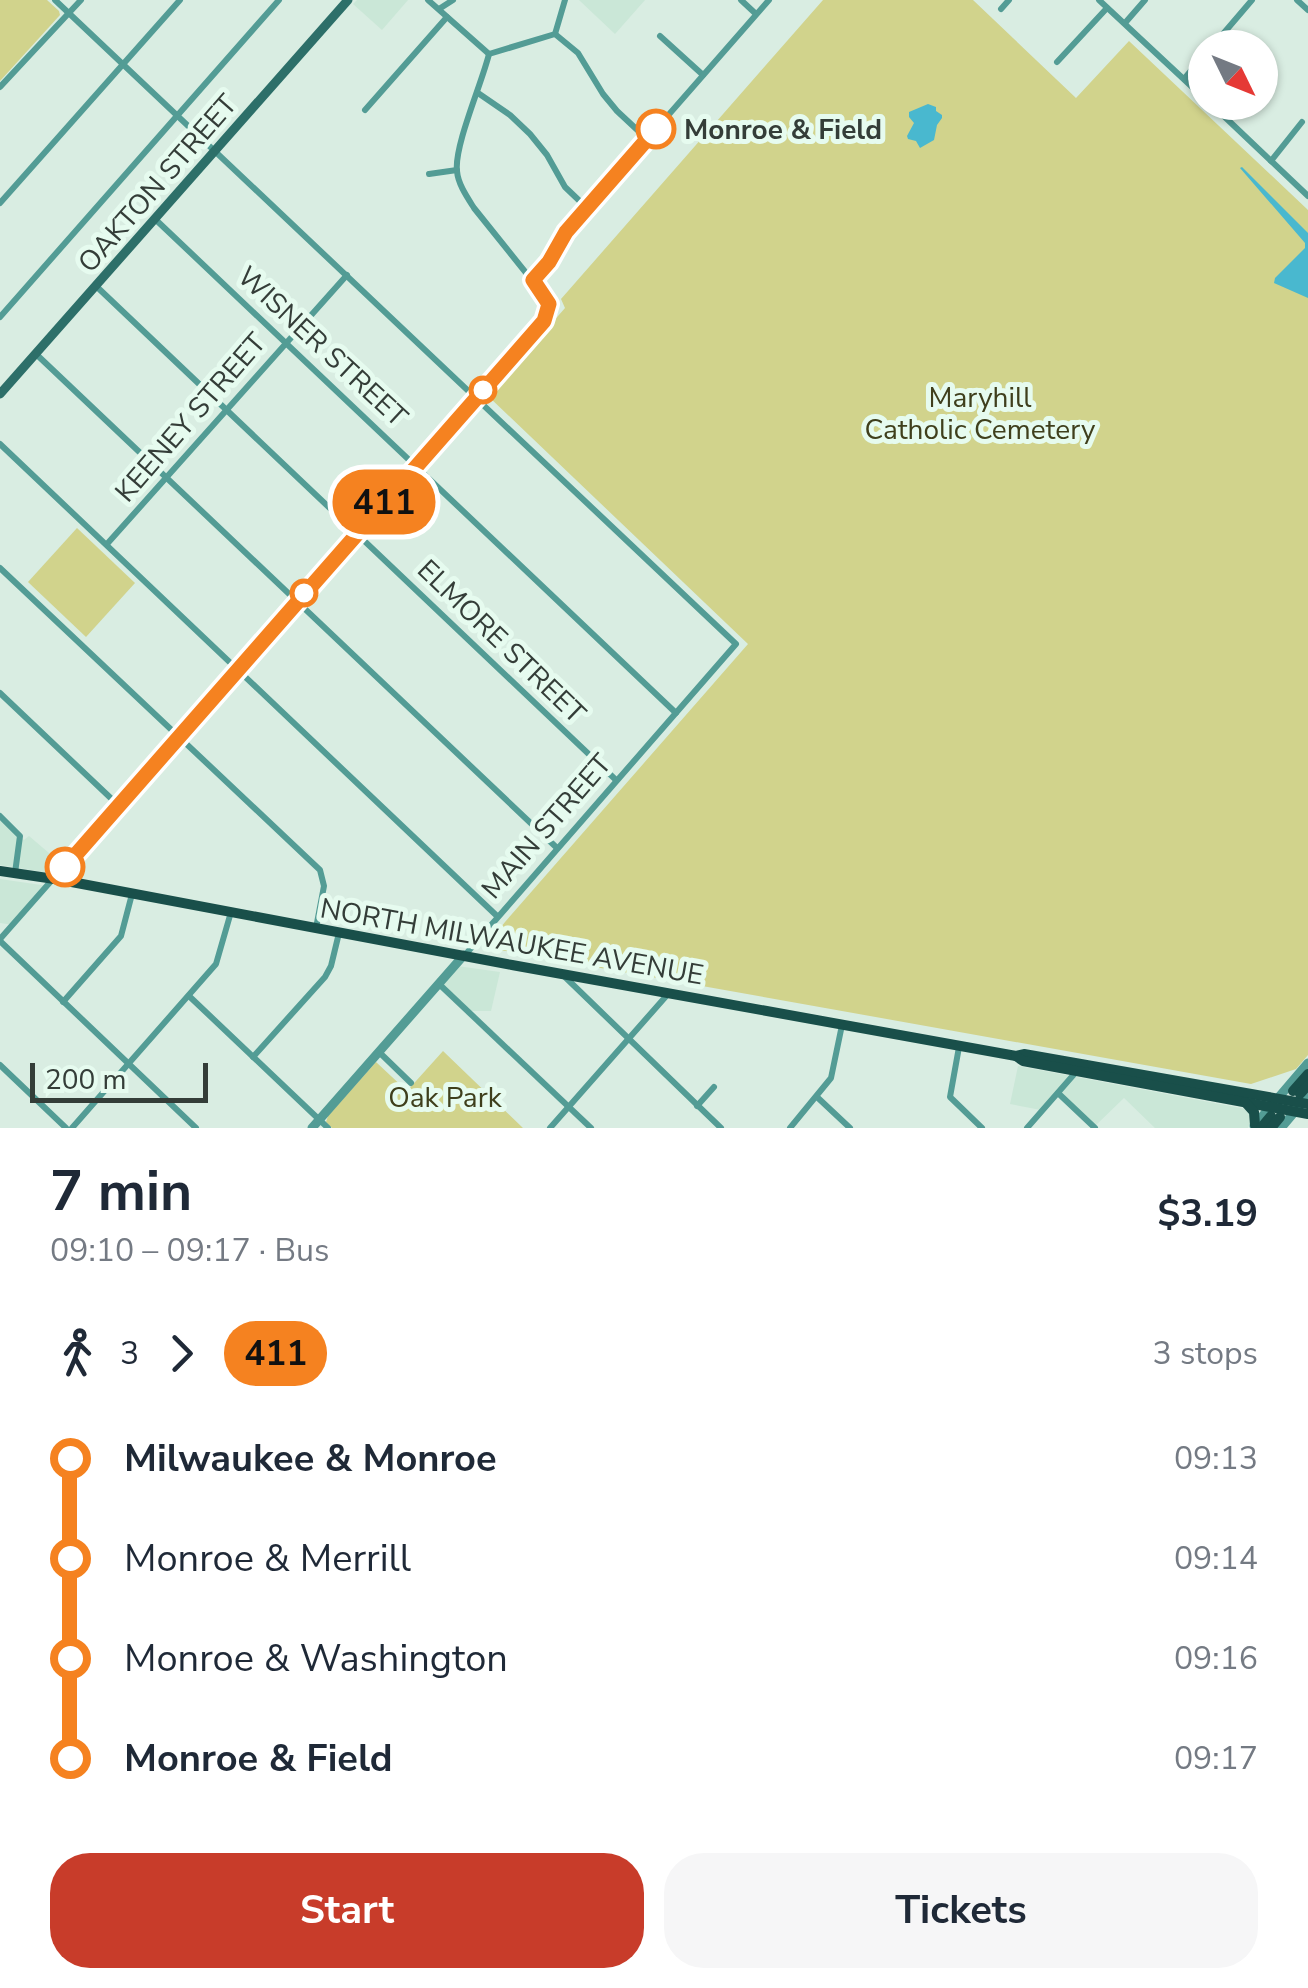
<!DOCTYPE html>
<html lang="en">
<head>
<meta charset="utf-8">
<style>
  body { margin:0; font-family:"Nunito Sans",sans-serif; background:#f6f6f7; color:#1f2937; height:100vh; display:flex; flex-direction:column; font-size:38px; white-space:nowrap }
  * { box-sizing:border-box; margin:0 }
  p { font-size:32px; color:#747a83 }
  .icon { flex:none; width:55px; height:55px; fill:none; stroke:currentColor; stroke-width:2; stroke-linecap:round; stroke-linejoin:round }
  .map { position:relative; height:1128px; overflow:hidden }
  .panel { display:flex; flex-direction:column; background:#fff; flex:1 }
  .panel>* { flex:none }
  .badge { padding:0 20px; border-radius:32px; font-size:35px; line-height:65px }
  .needle { width:65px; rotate:133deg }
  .controls { position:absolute; left:1188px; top:30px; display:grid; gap:20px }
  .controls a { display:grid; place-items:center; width:90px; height:90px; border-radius:50%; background:#fff; box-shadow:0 2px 8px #0004; font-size:50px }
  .scale { position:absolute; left:30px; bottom:25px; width:178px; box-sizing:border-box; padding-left:10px; border:5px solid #343d38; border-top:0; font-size:28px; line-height:35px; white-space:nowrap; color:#343d38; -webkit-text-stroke:8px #e6fbef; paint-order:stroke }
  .map>.badge { position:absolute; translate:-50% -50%; box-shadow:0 0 0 5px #fff }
  .legs { display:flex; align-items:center; gap:15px; height:110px; padding:0 50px; font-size:32px }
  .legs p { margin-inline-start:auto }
  .headline { display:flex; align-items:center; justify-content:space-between; height:170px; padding:0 50px }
  h1 { font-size:55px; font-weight:700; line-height:75px }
  .primary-button { display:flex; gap:20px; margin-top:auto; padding:20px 50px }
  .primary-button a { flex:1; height:115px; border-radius:40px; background:#c83c2a; color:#fff; font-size:40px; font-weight:700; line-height:115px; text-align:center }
  .primary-button a+a { background:#f6f6f7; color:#1f2937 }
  ul { padding:0 50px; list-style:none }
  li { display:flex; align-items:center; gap:35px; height:100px; font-size:38px }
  li i { display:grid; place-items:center; width:15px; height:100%; margin:0 12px; background:currentColor }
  li i::after { content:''; width:25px; height:25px; margin:-12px; border:8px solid; border-radius:50%; background:#fff }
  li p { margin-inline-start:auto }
  li:first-child i { background:linear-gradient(#0000 50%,currentColor 0) }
  li:last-child i { background:linear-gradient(currentColor 50%,#0000 0) }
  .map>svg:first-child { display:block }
  .built { fill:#cae7d7 }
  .green { fill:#d1d38c }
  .water { fill:#49b8cf }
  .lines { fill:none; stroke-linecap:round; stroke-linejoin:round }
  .minor { stroke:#539c95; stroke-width:6 }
  .tertiary { stroke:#539c95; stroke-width:9 }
  .secondary { stroke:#2d6f69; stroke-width:9 }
  .primary { stroke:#194f4a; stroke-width:10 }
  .line-1-casing { stroke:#fff; stroke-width:22 }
  .line-1 { stroke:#f58220; stroke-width:15 }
  .stop-1-dot { fill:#fff; stroke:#f58220; stroke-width:5 }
  .labels { text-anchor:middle; stroke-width:10; stroke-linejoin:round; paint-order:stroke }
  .stop-label { font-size:28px; font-weight:bold; fill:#343d38; stroke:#e6fbef; text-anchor:start }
  .street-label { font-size:28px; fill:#343d38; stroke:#e6fbef }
  .park-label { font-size:28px; fill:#3f3f1c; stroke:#e6fbef }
</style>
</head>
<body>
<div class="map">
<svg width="1308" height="1128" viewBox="0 0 1308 1128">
  <rect width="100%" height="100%" fill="#d9ede2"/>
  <!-- built -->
  <g class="built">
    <polygon points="357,0 408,0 382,30 353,4"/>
    <polygon points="579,0 645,0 615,34"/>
    <polygon points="0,818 24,840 29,836 63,865 56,874 0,865"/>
    <polygon points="0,879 48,886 14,925 0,923"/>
    <polygon points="457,966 500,972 491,1011 466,1011 439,986"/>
    <polygon points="1018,1066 1246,1109 1249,1112 1251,1121 1248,1128 1155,1128 1124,1098 1094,1127 1058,1092 1041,1110 1010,1104"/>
  </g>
  <!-- green -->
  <g class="green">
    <polygon points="0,0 47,0 59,11 60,15 0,81"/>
    <polygon points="823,0 973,0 1076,98 1129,41 1308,210 1308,1055 1296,1069 1251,1084 489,948 487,945 505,922 748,644 488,396 565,308 561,299"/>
    <polygon points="77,528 135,583 86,637 28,582"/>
    <polygon points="443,1051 523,1128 332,1128 326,1122 328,1116 376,1062 407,1091"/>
  </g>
  <!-- water -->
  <g class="water">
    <polygon points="928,104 936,107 936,111 942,115 942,118 937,125 934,140 920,148 916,141 908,139 907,136 914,123 909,117 909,112"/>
    <polygon points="1242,167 1308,233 1308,298 1274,283 1275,278 1305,248 1305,243 1240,168"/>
  </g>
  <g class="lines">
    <!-- minor -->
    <g class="minor">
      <polyline points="55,0 736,644 465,955"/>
      <polyline points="428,0 489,54"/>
      <polyline points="741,0 756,14"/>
      <polyline points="1099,0 1205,99"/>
      <polyline points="1297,0 1308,10"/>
      <polyline points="439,9 453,0"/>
      <polyline points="1001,9 1009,0"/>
      <polyline points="1125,23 1145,0"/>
      <polyline points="555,34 578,53 603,94 617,111 647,139"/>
      <polyline points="660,36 703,75"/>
      <polyline points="1211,48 1252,0"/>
      <polyline points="489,54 555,34 565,0"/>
      <polyline points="1057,62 1107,8"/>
      <polyline points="1184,79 1205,54"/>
      <polyline points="0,87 81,0"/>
      <polyline points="478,93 510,115 530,134 547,155 565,187 587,208"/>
      <polyline points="1209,102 1308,196"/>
      <polyline points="365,110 447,17"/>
      <polyline points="1271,161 1302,122"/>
      <polyline points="429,174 457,170"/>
      <polyline points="0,203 180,0"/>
      <polyline points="155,219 676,713"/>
      <polyline points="533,281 553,257 566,232 769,0"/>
      <polyline points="96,286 616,780"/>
      <polyline points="0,317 279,0"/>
      <polyline points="36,354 557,848"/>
      <polyline points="0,444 497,916"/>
      <polyline points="107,544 347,275"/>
      <polyline points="0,568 320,870 324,886 316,928"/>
      <polyline points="0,693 117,804"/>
      <polyline points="0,816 20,836 15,873"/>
      <path d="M61,880L64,868L88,838L548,314L547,299L474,208C467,197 458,184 457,171C454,146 482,83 489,54"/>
      <polyline points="0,939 52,880"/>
      <polyline points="0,941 196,1128"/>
      <polyline points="564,976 721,1128"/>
      <polyline points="439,984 591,1128"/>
      <polyline points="189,996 328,1128"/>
      <polyline points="63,1002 121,936 132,894"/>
      <polyline points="959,1047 950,1097 982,1128"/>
      <polyline points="379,1052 411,1083"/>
      <polyline points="253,1057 325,977 331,966 339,933"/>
      <polyline points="0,1065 66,1128"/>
      <polyline points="1058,1093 1095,1128"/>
      <polyline points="817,1097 850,1128"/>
      <polyline points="697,1106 714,1087"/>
      <polyline points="72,1128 216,964 231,912"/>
      <polyline points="550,1128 668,994"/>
      <polyline points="790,1128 831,1078 842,1025"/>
      <polyline points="1027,1128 1076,1072"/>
    </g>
    <!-- tertiary -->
    <g class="tertiary">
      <polyline points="1254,1126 1308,1063"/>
      <polyline points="312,1128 464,955"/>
      <polyline points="1281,1128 1308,1096"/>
    </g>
    <!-- secondary -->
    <polyline class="secondary" points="0,394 348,0"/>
    <!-- primary -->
    <g class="primary">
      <polyline points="0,871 61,880 512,965 1016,1056 1024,1054 1308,1104"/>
      <polyline points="1016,1056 1023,1061 1308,1114"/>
      <polyline points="1293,1091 1308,1074"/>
      <polyline points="1300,1094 1308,1085"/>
      <polyline points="1245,1102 1254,1112 1255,1125"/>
      <polyline points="1261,1128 1271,1116"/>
      <polyline points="1271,1128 1280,1117"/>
    </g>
  </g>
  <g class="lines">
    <defs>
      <polyline id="line-1" points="65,867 544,321 549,304 533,280 549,262 566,232 656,129"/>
    </defs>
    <!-- line-1 casing -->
    <use href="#line-1" class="line-1-casing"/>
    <!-- line-1 -->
    <use href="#line-1" class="line-1"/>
  </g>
  <!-- markers -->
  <g class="stop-1-dot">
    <circle cx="656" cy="129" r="18"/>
    <circle cx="483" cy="390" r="12"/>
    <circle cx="304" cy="593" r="12"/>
    <circle cx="65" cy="867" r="18"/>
  </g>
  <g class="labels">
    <!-- stop labels -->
    <g class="stop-label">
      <text x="684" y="139">Monroe &amp; Field</text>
    </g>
    <!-- street labels -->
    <g class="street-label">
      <text transform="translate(157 183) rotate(-49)" y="10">OAKTON STREET</text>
      <text transform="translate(323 346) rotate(43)" y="10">WISNER STREET</text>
      <text transform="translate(190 417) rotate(-49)" y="10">KEENEY STREET</text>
      <text transform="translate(502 641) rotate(44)" y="10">ELMORE STREET</text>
      <text transform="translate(546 826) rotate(-49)" y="10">MAIN STREET</text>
      <text transform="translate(512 941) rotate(10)" y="10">NORTH MILWAUKEE AVENUE</text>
    </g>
    <!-- park labels -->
    <g class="park-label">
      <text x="980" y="407">Maryhill<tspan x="980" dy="32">Catholic Cemetery</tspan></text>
      <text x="445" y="1107">Oak Park</text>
    </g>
  </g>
</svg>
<div class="controls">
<a><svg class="needle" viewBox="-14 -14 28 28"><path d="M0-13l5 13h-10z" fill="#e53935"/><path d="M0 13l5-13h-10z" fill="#747a83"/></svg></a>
</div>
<div class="scale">200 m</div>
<b class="badge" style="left:384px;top:502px;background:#f58220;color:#111">411</b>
</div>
<section class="panel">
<div class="headline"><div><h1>7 min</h1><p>09:10 – 09:17 · Bus</p></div><b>$3.19</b></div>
<div class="legs"><svg class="icon" aria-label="walk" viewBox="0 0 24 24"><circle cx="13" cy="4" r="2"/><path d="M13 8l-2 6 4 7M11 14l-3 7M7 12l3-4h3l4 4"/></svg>3<svg class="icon" aria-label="forward" viewBox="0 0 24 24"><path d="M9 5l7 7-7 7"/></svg><b class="badge" style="background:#f58220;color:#111">411</b><p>3 stops</p></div>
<ul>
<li><i style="color:#f58220"></i><b>Milwaukee &amp; Monroe</b><p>09:13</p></li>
<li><i style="color:#f58220"></i><span>Monroe &amp; Merrill</span><p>09:14</p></li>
<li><i style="color:#f58220"></i><span>Monroe &amp; Washington</span><p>09:16</p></li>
<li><i style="color:#f58220"></i><b>Monroe &amp; Field</b><p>09:17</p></li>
</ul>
<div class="primary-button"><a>Start</a><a>Tickets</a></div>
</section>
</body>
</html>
